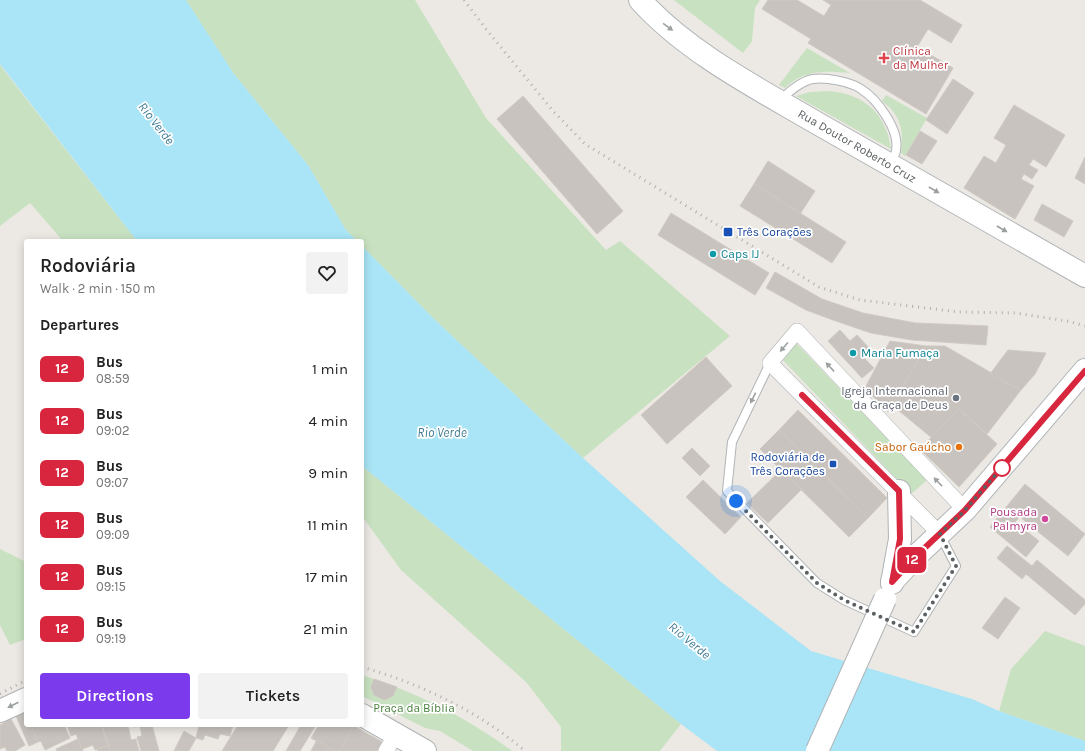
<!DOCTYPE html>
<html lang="en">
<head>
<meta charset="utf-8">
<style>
  body { margin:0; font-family:Karla,sans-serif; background:#f2f2f2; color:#222; height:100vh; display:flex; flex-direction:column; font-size:15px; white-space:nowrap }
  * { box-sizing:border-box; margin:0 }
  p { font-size:13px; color:#767676 }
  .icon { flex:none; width:22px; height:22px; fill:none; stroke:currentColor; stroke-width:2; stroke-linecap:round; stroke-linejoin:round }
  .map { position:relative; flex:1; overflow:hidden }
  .details { position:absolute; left:24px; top:239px; width:340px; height:488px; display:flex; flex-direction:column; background:#fff; border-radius:4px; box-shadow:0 2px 10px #0003 }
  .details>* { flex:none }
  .badge { padding:0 8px; border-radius:6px; font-size:14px; line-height:26px }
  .you { position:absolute; width:20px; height:20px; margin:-10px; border:3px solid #fff; border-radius:50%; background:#1a73e8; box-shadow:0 0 0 6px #1a73e833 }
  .map>.badge { position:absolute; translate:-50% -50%; box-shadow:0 0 0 2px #fff }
  h2 { padding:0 16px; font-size:15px; line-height:36px }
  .round { display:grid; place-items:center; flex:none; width:42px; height:42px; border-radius:4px; background:#f2f2f2 }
  .headline { display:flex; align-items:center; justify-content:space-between; height:68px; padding:0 16px }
  h1 { font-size:19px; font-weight:600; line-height:30px }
  .primary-button { display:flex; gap:8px; margin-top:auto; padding:8px 16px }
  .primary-button a { flex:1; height:46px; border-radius:4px; background:#7c3aed; color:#fff; font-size:16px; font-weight:600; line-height:46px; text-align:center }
  .primary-button a+a { background:#f2f2f2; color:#222 }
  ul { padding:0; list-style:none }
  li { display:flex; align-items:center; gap:12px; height:52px; padding:0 16px }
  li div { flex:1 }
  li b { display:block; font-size:15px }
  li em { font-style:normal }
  li .badge { min-width:44px; font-weight:700; text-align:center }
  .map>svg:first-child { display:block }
  .green { fill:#c8e2c1 }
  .water { fill:#a9e5f6 }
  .building { fill:#c8c3bf; stroke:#d0c9c2 }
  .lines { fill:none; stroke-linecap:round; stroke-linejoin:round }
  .lane-casing { stroke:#b0b4b7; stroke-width:10 }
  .street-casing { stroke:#b0b4b7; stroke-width:16 }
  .secondary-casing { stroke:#afb4b7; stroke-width:24 }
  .lane { stroke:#fff; stroke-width:8 }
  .street { stroke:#fff; stroke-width:15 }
  .secondary { stroke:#fff; stroke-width:22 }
  .rail { stroke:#afb0b0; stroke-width:3; stroke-dasharray:1 5; stroke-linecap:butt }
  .secondary-bridge-casing { stroke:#afb4b7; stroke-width:24; stroke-linecap:butt }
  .secondary-bridge { stroke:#fff; stroke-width:22 }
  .oneway { fill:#9da0a1 }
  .line-casing { stroke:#fff; stroke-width:9 }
  .line { stroke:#d7263d; stroke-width:6 }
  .walk { stroke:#5b6062; stroke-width:4; stroke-dasharray:0 7.2 }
  .health-dot { fill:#e0444e; stroke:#fff; stroke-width:1.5 }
  .transit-dot { fill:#1a4fb4; stroke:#fff; stroke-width:1.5 }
  .culture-dot { fill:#0f9aa8; stroke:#fff; stroke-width:1.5 }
  .worship-dot { fill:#6b7280; stroke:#fff; stroke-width:1.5 }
  .food-dot { fill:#e8710a; stroke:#fff; stroke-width:1.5 }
  .stop-dot { fill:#fff; stroke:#d7263d; stroke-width:2 }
  .hotel-dot { fill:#d1479c; stroke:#fff; stroke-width:1.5 }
  .labels { text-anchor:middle; stroke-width:3.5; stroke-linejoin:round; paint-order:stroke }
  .health-label { font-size:12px; fill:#be3a42; stroke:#fff; text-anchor:start }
  .street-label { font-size:12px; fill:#5b6062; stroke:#fff }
  .transit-label { font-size:12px; fill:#164399; stroke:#fff; text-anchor:start }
  .culture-label { font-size:12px; fill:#0d838f; stroke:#fff; text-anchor:start }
  .worship-label { font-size:12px; fill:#5b616d; stroke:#fff; text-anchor:end }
  .food-label { font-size:12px; fill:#c56008; stroke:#fff; text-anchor:end }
  .hotel-label { font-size:12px; fill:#b23c85; stroke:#fff; text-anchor:end }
  .park-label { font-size:12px; fill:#477f3d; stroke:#fff }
  .water-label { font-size:13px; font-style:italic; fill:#427c96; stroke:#fff }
</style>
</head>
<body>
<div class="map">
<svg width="1085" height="751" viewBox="0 0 1085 751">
  <rect width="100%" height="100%" fill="#ece8e3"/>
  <!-- green -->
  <g class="green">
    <polygon points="186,0 415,0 486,118 606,250 620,241 730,336 583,458 434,319 362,246 362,241 357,241 346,230 308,165 234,74"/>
    <polygon points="674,0 760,0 755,8 752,41 743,53"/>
    <path d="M807,48L850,73C826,71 804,69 785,88L779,85Z"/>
    <polygon points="0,64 3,69 137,241 63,241 30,203 0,226"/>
    <path d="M827,91C863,93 886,113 891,149L796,96L810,92Z"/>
    <path d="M886,95L927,118L905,156L901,153C904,131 901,115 882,101Z"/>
    <polygon points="796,343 927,480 911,494 781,358"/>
    <polygon points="362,466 681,724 660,751 561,751 561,727 526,682 401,570 362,516"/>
    <polygon points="0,549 26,562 26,639 10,645 0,625"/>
    <polygon points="1045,631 1085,646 1085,741 999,711 1011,669"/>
    <path d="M362,675C415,692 467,717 512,751H473L440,731L425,728L362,696Z"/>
  </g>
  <!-- water -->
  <g class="water">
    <polygon points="0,0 186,0 234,74 308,165 346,230 357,241 137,241 0,64"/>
    <polygon points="362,246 434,319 583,458 720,581 811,651 972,699 999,711 1085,741 1085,751 717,751 681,724 362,466"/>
  </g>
  <!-- building -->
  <g class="building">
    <polygon points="768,0 797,0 824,16 831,5 823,0 920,0 962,25 951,43 928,29 917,47 953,68 926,114 808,43 811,39 762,9"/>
    <polygon points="953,79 974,93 947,134 926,120"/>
    <polygon points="523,96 623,211 597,234 497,119"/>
    <polygon points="1014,105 1065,135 1046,167 1033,159 1029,165 1038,170 1032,179 1024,174 1021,179 1034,186 1015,219 964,188 984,156 996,163 1006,145 994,138"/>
    <polygon points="920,131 937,141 922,164 906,155"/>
    <polygon points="1085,157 1085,184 1075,178"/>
    <polygon points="768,161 815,191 800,214 754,184"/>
    <polygon points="754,184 846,242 832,263 740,206"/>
    <polygon points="1042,204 1073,221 1064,237 1034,220"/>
    <polygon points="671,213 769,273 755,295 658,235"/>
    <polygon points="775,272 822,299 863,313 915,323 988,326 986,345 912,340 871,333 833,320 806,310 766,288"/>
    <polygon points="840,330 850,341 857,335 871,350 863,357 874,368 862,378 828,341"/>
    <polygon points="890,341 926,346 888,412 865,388"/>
    <polygon points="926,346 945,346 1021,390 987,434 959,409 932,438 892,405"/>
    <polygon points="1008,350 1046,353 1035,374 1021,390 990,374"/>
    <polygon points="706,357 732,386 667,444 641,415"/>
    <polygon points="959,409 997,444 959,487 920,449"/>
    <polygon points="798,410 887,498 868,518 779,430"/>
    <polygon points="779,430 868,518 849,537 760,449"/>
    <polygon points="692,448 710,466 700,476 682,458"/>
    <polygon points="781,470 801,490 768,523 747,503"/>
    <polygon points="703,480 741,517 725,534 686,497"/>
    <polygon points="1025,484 1085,534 1068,556 1020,517 1015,522 1039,541 1026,557 990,527"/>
    <polygon points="1007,546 1032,566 1037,560 1085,600 1085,604 1075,615 1026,574 1022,579 997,558"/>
    <polygon points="1005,597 1020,608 998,639 982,628"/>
    <polygon points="374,679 397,687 393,696 384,700 374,695 371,687"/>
    <polygon points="25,712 26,725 31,725 38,742 29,746 16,716"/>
    <polygon points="11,719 25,745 15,751 7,751 5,747 0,749 0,725"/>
    <polygon points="31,725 64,725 70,738 45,750 41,741 38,742"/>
    <polygon points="67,725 101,725 108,746 95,750 93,745 82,749 76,734 71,736"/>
    <polygon points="102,725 128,725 131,740 136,739 139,751 110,751"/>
    <polygon points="133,725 152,725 159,751 141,751 137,737 142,736 140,726 134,727"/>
    <polygon points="199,725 233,725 230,736 220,734 218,739 205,735 203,740 196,738"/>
    <polygon points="238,725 289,725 273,751 222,751"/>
    <polygon points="301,725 316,725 300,751 286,751"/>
    <polygon points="319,725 353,725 354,726 340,751 335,751 311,738"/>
    <polygon points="354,726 382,742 377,751 340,751"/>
    <polygon points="184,731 196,738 189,751 174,751"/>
    <polygon points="78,739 83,751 57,751 56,749"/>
    <polygon points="317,740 335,751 311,751"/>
    <polygon points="108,746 110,751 98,751 97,749"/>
  </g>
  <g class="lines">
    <defs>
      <g id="lane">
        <path d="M780,100C789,92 801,81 813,79C826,77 851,82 861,89C877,99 900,130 896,150C896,155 891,160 889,164"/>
        <polyline points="770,363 732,442 727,491 817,583 844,600 914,632 956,566 940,535"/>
      </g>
      <g id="street">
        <polyline points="940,534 770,363 797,331 965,510"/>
        <polyline points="386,751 396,734"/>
      </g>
      <g id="secondary">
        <path d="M640,0C687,52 755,87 815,122C905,174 995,225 1085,276"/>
        <polyline points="892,582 915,557 965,510 1085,370"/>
        <polyline points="892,583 900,539 899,491"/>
        <polyline points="0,711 26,699"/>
        <polyline points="362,715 425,751"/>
      </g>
    </defs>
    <!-- lane casing -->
    <use href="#lane" class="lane-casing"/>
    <!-- street casing -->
    <use href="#street" class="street-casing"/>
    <!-- secondary casing -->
    <use href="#secondary" class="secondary-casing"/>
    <!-- lane -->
    <use href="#lane" class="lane"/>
    <!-- street -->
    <use href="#street" class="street"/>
    <!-- secondary -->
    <use href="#secondary" class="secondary"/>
    <!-- rail -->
    <g class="rail">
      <polyline points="464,0 486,29 553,111 585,144 819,287 860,300 959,312 1015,313 1067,321 1085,326"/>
      <path d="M362,667C421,684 478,711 525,751"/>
      <polyline points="0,694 26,680"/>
    </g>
    <defs>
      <polyline id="secondary-bridge" points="817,751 885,599"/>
    </defs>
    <!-- secondary-bridge casing -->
    <use href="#secondary-bridge" class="secondary-bridge-casing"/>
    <!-- secondary-bridge -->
    <use href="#secondary-bridge" class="secondary-bridge"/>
  </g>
  <!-- one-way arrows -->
  <defs><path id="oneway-solid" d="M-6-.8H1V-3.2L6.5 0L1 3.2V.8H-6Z"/></defs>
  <g class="oneway">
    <use href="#oneway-solid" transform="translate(668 27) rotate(36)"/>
    <use href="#oneway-solid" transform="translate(934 190) rotate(30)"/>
    <use href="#oneway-solid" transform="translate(1002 229) rotate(30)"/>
    <use href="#oneway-solid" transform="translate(784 347) rotate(131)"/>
    <use href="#oneway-solid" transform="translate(830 367) rotate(-133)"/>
    <use href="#oneway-solid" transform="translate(753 398) rotate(116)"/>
    <use href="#oneway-solid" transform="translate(938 482) rotate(-134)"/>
    <use href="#oneway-solid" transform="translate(13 705) rotate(153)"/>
  </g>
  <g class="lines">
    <defs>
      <polyline id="line" points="802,395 899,491 900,539 892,582 915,557 965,510 1085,371"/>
    </defs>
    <!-- line casing -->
    <use href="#line" class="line-casing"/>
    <!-- line -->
    <use href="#line" class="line"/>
    <!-- walk -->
    <polyline class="walk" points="736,501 817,583 844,600 914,632 956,566 940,534 965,510 1004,465 1002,468"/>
  </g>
  <!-- markers -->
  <path class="health-dot" d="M882 52h4v4h4v4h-4v4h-4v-4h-4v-4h4z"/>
  <g class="transit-dot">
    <rect x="723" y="227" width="10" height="10" rx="2"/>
    <rect x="829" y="460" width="8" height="8" rx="2"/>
  </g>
  <g class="culture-dot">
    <circle cx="713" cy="254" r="4"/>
    <circle cx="853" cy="353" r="4"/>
  </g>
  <circle class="worship-dot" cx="956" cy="398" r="4"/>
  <circle class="food-dot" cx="959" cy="447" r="4"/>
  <circle class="stop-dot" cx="1002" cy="468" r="8"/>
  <circle class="hotel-dot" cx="1045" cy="519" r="4"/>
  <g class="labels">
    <!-- health labels -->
    <g class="health-label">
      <text x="893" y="55">Clínica<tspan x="893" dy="14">da Mulher</tspan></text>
    </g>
    <!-- street labels -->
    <g class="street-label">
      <text transform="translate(857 146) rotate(30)" y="4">Rua Doutor Roberto Cruz</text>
    </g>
    <!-- transit labels -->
    <g class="transit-label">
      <text x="737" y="236">Três Corações</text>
      <text x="825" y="461" text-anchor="end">Rodoviária de<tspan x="825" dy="14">Três Corações</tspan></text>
    </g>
    <!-- culture labels -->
    <g class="culture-label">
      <text x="721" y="258">Caps IJ</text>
      <text x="861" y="357">Maria Fumaça</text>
    </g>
    <!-- worship labels -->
    <g class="worship-label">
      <text x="948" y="395">Igreja Internacional<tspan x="948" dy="14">da Graça de Deus</tspan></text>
    </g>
    <!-- food labels -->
    <g class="food-label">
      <text x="951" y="451">Sabor Gaúcho</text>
    </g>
    <!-- hotel labels -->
    <g class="hotel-label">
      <text x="1037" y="516">Pousada<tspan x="1037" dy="14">Palmyra</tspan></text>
    </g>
    <!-- park labels -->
    <g class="park-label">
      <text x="414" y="712">Praça da Bíblia</text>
    </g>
    <!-- water labels -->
    <g class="water-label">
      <text transform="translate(157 123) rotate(52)" y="5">Rio Verde</text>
      <text x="442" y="437">Rio Verde</text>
      <text transform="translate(690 640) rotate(40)" y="5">Rio Verde</text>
    </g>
  </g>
</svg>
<div class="you" style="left:736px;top:501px"></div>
<b class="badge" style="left:912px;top:560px;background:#d7263d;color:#fff">12</b>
<section class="details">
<div class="headline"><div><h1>Rodoviária</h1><p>Walk · 2 min · 150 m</p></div><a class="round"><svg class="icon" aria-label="heart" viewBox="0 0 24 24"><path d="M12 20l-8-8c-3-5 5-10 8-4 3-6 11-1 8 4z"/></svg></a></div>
<h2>Departures</h2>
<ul>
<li><span class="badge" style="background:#d7263d;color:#fff">12</span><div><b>Bus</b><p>08:59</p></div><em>1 min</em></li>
<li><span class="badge" style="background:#d7263d;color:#fff">12</span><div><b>Bus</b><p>09:02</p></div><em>4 min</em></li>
<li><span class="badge" style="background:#d7263d;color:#fff">12</span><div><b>Bus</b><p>09:07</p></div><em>9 min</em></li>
<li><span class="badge" style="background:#d7263d;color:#fff">12</span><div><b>Bus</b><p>09:09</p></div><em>11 min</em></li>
<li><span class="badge" style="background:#d7263d;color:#fff">12</span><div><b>Bus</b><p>09:15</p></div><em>17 min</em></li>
<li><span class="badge" style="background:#d7263d;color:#fff">12</span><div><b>Bus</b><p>09:19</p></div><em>21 min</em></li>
</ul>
<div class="primary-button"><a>Directions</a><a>Tickets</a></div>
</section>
</div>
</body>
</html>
